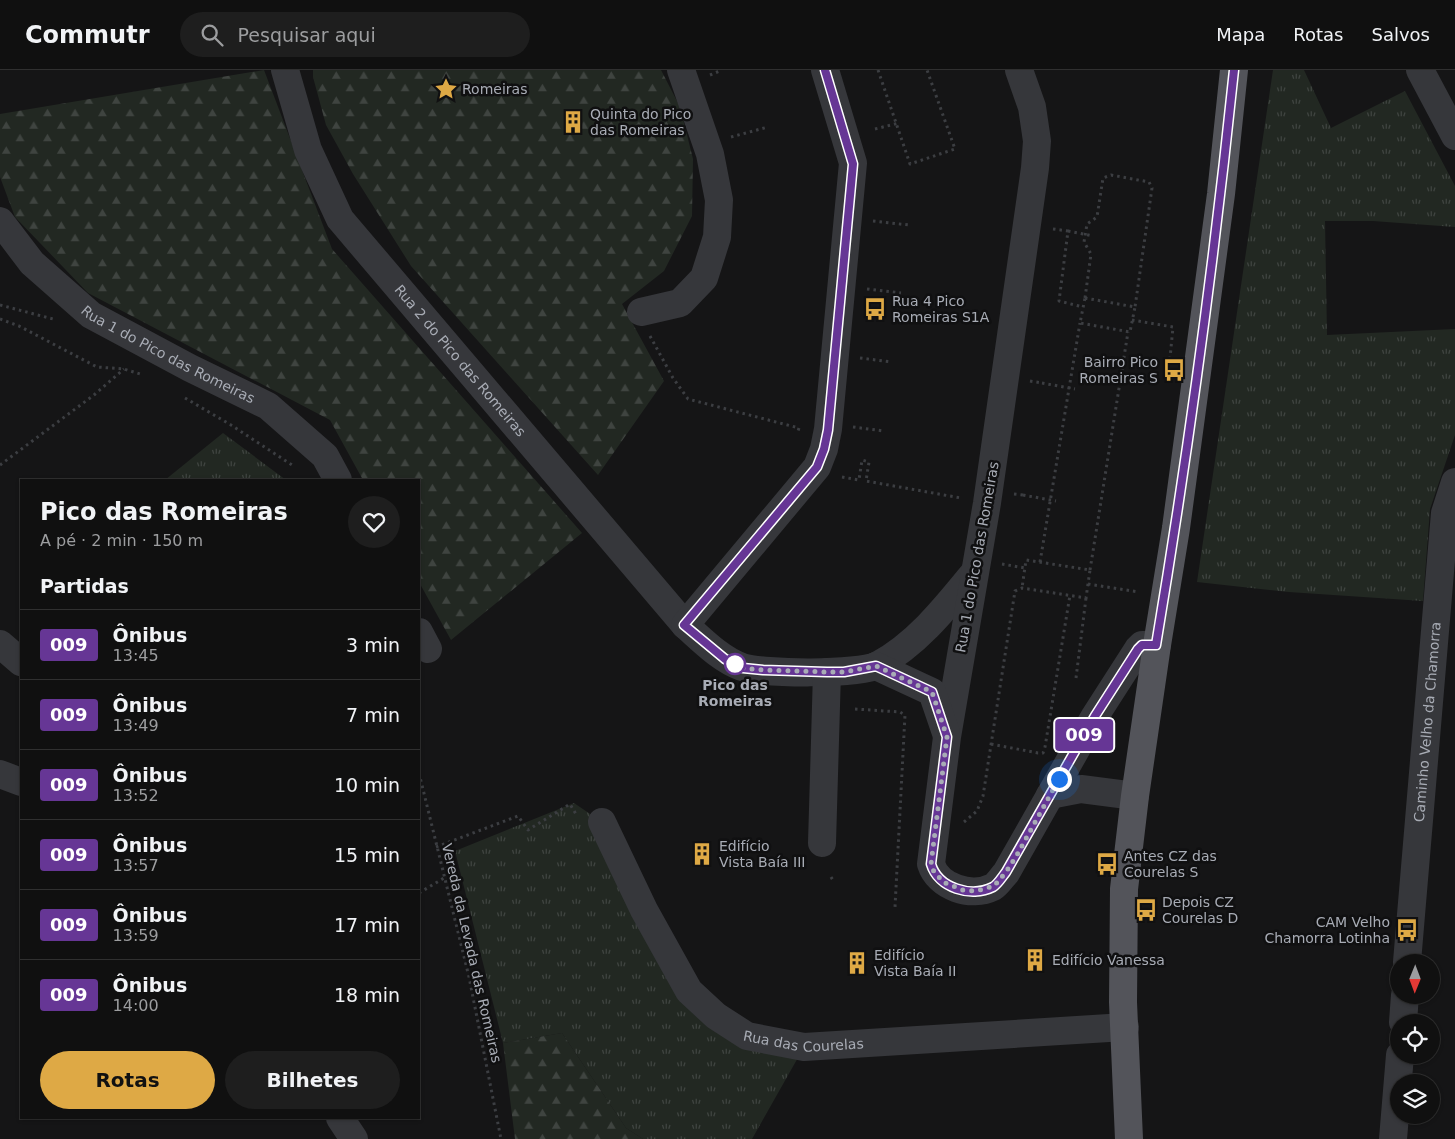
<!DOCTYPE html>
<html lang="pt">
<head>
<meta charset="utf-8">
<style>
  body { margin:0; font-family:"DejaVu Sans",sans-serif; background:#1e1e1e; color:#f1f3f6; height:100vh; display:flex; flex-direction:column; font-size:19px; white-space:nowrap }
  * { box-sizing:border-box; margin:0 }
  p { font-size:16px; color:#9c9d9f }
  .icon { flex:none; width:28px; height:28px; fill:none; stroke:currentColor; stroke-width:2; stroke-linecap:round; stroke-linejoin:round }
  .map { position:relative; flex:1; overflow:hidden }
  .panel { position:absolute; left:20px; top:409px; width:400px; height:640px; display:flex; flex-direction:column; background:#101010; border-radius:0px; box-shadow:0 1px 4px #0004,0 0 0 1px #303030 }
  .panel>* { flex:none }
  .badge { padding:0 10px; border-radius:4px; font-size:18px; line-height:32px }
  .needle { width:32px; rotate:181deg }
  .fabs { position:absolute; left:1390px; top:884px; display:grid; gap:10px }
  .fabs a { display:grid; place-items:center; width:50px; height:50px; border-radius:50%; background:#101010; box-shadow:0 1px 4px #0004,0 0 0 1px #303030; font-size:25px }
  .you { position:absolute; width:25px; height:25px; margin:-12px; border:4px solid #fff; border-radius:50%; background:#1a73e8; box-shadow:0 0 0 8px #1a73e833 }
  .map>.badge { position:absolute; translate:-50% -50%; box-shadow:0 0 0 2px #fff }
  h2 { padding:0 20px; font-size:19px; line-height:45px }
  .round { display:grid; place-items:center; flex:none; width:52px; height:52px; border-radius:26px; background:#1e1e1e }
  .head { display:flex; align-items:center; justify-content:space-between; height:85px; padding:0 20px }
  h1 { font-size:24px; font-weight:800; line-height:38px }
  .action { display:flex; gap:10px; margin-top:auto; padding:10px 20px }
  .action a { flex:1; height:58px; border-radius:30px; background:#dea945; color:#111; font-size:20px; font-weight:800; line-height:58px; text-align:center }
  .action a+a { background:#1e1e1e; color:#f1f3f6 }
  ul { padding:0; list-style:none }
  li { display:flex; align-items:center; gap:15px; height:70px; padding:0 20px; border-top:1px solid #303030 }
  li div { flex:1 }
  li b { display:block; font-size:19px }
  li em { font-style:normal }
  li .badge { min-width:55px; font-weight:700; text-align:center }
  header { display:flex; align-items:center; gap:30px; box-sizing:border-box; height:70px; padding:0 25px; background:#101010; border-bottom:1px solid #303030 }
  header strong { font-size:24px }
  nav { display:flex; gap:28px; margin-inline-start:auto; font-size:18px }
  .search { width:350px; height:45px; background:#1e1e1e; display:flex; align-items:center; gap:12px; box-sizing:border-box; padding:0 18px; border-radius:28px; color:#9c9d9f; font-size:19px }
  .map>svg:first-child { display:block }
  .grass { fill:url(#grass-tufts) }
  .forest { fill:url(#forest-firs) }
  .lines { fill:none; stroke-linecap:round; stroke-linejoin:round }
  .path { stroke:#3c3e42; stroke-width:3; stroke-dasharray:2.5 4; stroke-linecap:butt }
  .minor { stroke:#36373b; stroke-width:28 }
  .major { stroke:#53545a; stroke-width:28 }
  .path-bridge { stroke:#3c3e42; stroke-width:3; stroke-dasharray:2.5 4; stroke-linecap:butt }
  .line-casing { stroke:#fff; stroke-width:11 }
  .line { stroke:#663695; stroke-width:8 }
  .walk { stroke:#a8acb5; stroke-width:5; stroke-dasharray:0 9 }
  .stop-dot { fill:#fff; stroke:#663695; stroke-width:2.5 }
  .labels { text-anchor:middle; stroke-width:5; stroke-linejoin:round; paint-order:stroke }
  .poi-label { font-size:14px; fill:#a8acb5; stroke:#101011; text-anchor:start }
  .street-label { font-size:14px; fill:#a8acb5; stroke:#101011 }
  .stop-label { font-size:14px; font-weight:bold; fill:#a8acb5; stroke:#101011 }
</style>
</head>
<body>
<header>
<strong>Commutr</strong>
<div class="search"><svg class="icon" aria-label="search" viewBox="0 0 24 24"><circle cx="10" cy="10" r="6"/><path d="M15 15l6 6"/></svg>Pesquisar aqui</div>
<nav><a>Mapa</a><a>Rotas</a><a>Salvos</a></nav>
</header>
<div class="map">
<svg width="1455" height="1069" viewBox="0 0 1455 1069">
  <defs>
    <pattern id="grass-tufts" width="24" height="20" patternUnits="userSpaceOnUse" patternTransform="scale(1.25)"><rect width="24" height="20" fill="#222822"/><path d="M3 7l-1-3M5 7V3M7 7l1-3M15 17l-1-3M17 17v-4M19 17l1-3" fill="none" stroke="#3f4440"/></pattern>
    <pattern id="forest-firs" width="22" height="20" patternUnits="userSpaceOnUse" patternTransform="scale(1.25)"><rect width="22" height="20" fill="#222822"/><path d="M5 1l3.5 6h-7zM16 11l3.5 6h-7z" fill="#3f4440"/></pattern>
  </defs>
  <rect width="100%" height="100%" fill="#151516"/>
  <!-- grass -->
  <g class="grass">
    <polygon points="1273,0 1304,0 1331,58 1405,21 1455,116 1455,157 1373,151 1325,151 1327,265 1455,259 1455,365 1430,439 1423,531 1289,522 1197,512"/>
    <polygon points="223,363 286,410 165,410"/>
    <polygon points="574,733 602,752 716,946 804,977 752,1069 643,1069 626,1058 562,963 503,973 455,781"/>
  </g>
  <!-- forest -->
  <g class="forest">
    <polygon points="264,0 332,179 582,463 451,570 419,512 419,410 363,410 330,350 88,223 15,147 0,107 0,44"/>
    <polygon points="313,0 661,0 680,37 693,89 692,146 664,201 622,234 664,311 598,405 411,196 353,104 326,55 313,7"/>
    <polygon points="562,963 626,1058 643,1069 515,1069 503,973"/>
  </g>
  <g class="lines">
    <!-- path -->
    <g class="path">
      <polyline points="878,0 910,94 955,79 927,0"/>
      <polyline points="710,5 722,0"/>
      <polyline points="731,67 768,57"/>
      <polyline points="873,151 909,155"/>
      <polyline points="1053,159 1068,161 1059,231 1083,237"/>
      <polyline points="867,219 901,223"/>
      <polyline points="1085,228 1091,184 1084,172 1087,154 1097,147 1103,108 1111,105 1149,112 1152,118 1135,237"/>
      <polygon points="1085,228 1135,237 1130,262 1080,253"/>
      <polyline points="0,235 53,249"/>
      <polyline points="0,249 19,256 97,297 124,299 140,304"/>
      <polyline points="1132,250 1173,257 1170,288"/>
      <polyline points="650,266 673,308 688,329 799,358 798,361"/>
      <polyline points="860,288 892,292"/>
      <polyline points="1030,311 1042,313"/>
      <polyline points="185,328 231,355 292,395"/>
      <polyline points="853,357 884,361"/>
      <polyline points="0,395 94,325 124,299"/>
      <polyline points="842,407 859,410 862,390 869,392 866,411 961,428"/>
      <polyline points="1014,424 1023,425"/>
      <polyline points="1040,492 1080,253"/>
      <polyline points="1002,494 1025,498"/>
      <polyline points="1090,500 1128,262"/>
      <polyline points="1088,514 1139,522"/>
      <polyline points="1076,608 1086,528"/>
      <polyline points="855,639 900,642 905,645 895,837"/>
      <polyline points="991,674 1038,683 1043,683 1045,677 1070,525"/>
      <polyline points="419,703 469,907 501,1069"/>
      <polyline points="964,752 977,741 983,726 1015,521 1022,518 1086,528 1090,500 1026,490 1022,518"/>
      <polyline points="436,777 518,746 528,760 570,734 577,746"/>
      <polyline points="831,807 834,812"/>
      <polyline points="419,823 444,808"/>
    </g>
    <!-- minor -->
    <g class="minor">
      <path id="s1" d="M285,0L308,80L340,149L685,555C702,570 720,589 742,597C764,604 858,605 878,595C917,574 946,537 973,504"/>
      <path d="M1019,0L1032,37L1037,71L1035,98L987,433L947,667L931,794C938,817 971,828 993,817C998,814 1002,807 1006,803L1095,646L1138,579L1142,575H1157"/>
      <polyline points="1420,0 1455,66"/>
      <path id="s2" d="M0,151L32,193L91,245L190,298L268,336L325,386L338,410"/>
      <polyline points="641,242 680,233 704,208 717,167 719,130 710,84 681,0"/>
      <polyline points="685,555 817,397 824,379 828,359 853,93 825,0"/>
      <polyline points="419,562 428,579"/>
      <polyline points="0,574 21,592"/>
      <polyline points="876,596 932,622 946,663"/>
      <polyline points="0,704 21,712"/>
      <polyline points="1050,725 1081,719 1135,726"/>
      <path id="s3" d="M602,752L644,840L689,921L716,946L747,966L804,977L1125,957"/>
      <polyline points="822,773 827,602"/>
      <path id="s4" d="M1407,892L1445,443L1455,412"/>
      <polyline points="1403,952 1405,925"/>
      <polyline points="340,1048 354,1069"/>
      <polyline points="1393,1069 1400,985"/>
    </g>
    <!-- major -->
    <polyline class="major" points="1129,1069 1123,932 1124,819 1135,726 1157,575 1176,458 1221,124 1234,0"/>
    <!-- path-bridge -->
    <g class="path-bridge">
      <polyline points="875,59 899,53"/>
      <polyline points="1068,161 1093,166"/>
      <polyline points="1042,313 1075,319"/>
      <polyline points="1023,425 1056,431"/>
    </g>
  </g>
  <g class="lines">
    <defs>
      <path id="line" d="M825,0L853,94L828,360L824,379L817,397L684,555L725,589L743,598L763,600L827,602H844L876,596L932,622L947,667L931,794C938,818 971,828 993,817C998,814 1002,807 1006,802L1095,646L1138,579L1142,575H1156C1188,384 1214,192 1234,0"/>
    </defs>
    <!-- line casing -->
    <use href="#line" class="line-casing"/>
    <!-- line -->
    <use href="#line" class="line"/>
    <!-- walk -->
    <polyline class="walk" points="735,594 743,598 763,600 827,602 844,602 876,596 932,622 947,667 931,794 933,800 943,812 963,820 976,821 994,816 1006,802 1017,785 1059,709"/>
  </g>
  <!-- icons -->
  <defs>
    <symbol id="sight-bare" viewBox="-9 -9 18 18"><path d="M0-6L1.8-2.2L6-1.7L2.9 1.2L3.7 5.4L0 3.3L-3.7 5.4L-2.9 1.2L-6-1.7L-1.8-2.2Z" fill="#dea945" stroke="#101011" stroke-width="2.5" paint-order="stroke"/></symbol>
    <symbol id="building-bare" viewBox="-9 -9 18 18"><path d="M-4-6H4V6H1V3H-1V6H-4ZM-2.5-4.3h1.7v1.8h-1.7ZM.8-4.3h1.7v1.8H.8ZM-2.5-1h1.7V.8h-1.7ZM.8-1h1.7V.8H.8Z" fill="#dea945" stroke="#101011" stroke-width="2.5" paint-order="stroke"/></symbol>
    <symbol id="bus-bare" viewBox="-9 -9 18 18"><path d="M-5-6H5V4H4V6H2V4H-2V6H-4V4H-5ZM-3.5-4V0h7V-4ZM-3.5 1.2v1.5H-2V1.2ZM2 1.2v1.5H3.5V1.2Z" fill="#dea945" stroke="#101011" stroke-width="2.5" paint-order="stroke"/></symbol>
  </defs>
  <g fill-rule="evenodd">
    <use href="#sight-bare" x="430" y="3" width="32" height="32"/>
    <use href="#building-bare" x="557" y="36" width="32" height="32"/>
    <use href="#bus-bare" x="859" y="223" width="32" height="32"/>
    <use href="#bus-bare" x="1158" y="284" width="32" height="32"/>
    <use href="#building-bare" x="686" y="768" width="32" height="32"/>
    <use href="#bus-bare" x="1091" y="778" width="32" height="32"/>
    <use href="#bus-bare" x="1130" y="824" width="32" height="32"/>
    <use href="#bus-bare" x="1391" y="844" width="32" height="32"/>
    <use href="#building-bare" x="1019" y="874" width="32" height="32"/>
    <use href="#building-bare" x="841" y="877" width="32" height="32"/>
  </g>
  <!-- markers -->
  <circle class="stop-dot" cx="735" cy="594" r="10"/>
  <g class="labels">
    <!-- poi labels -->
    <g class="poi-label">
      <text x="462" y="24">Romeiras</text>
      <text x="590" y="49">Quinta do Pico<tspan x="590" dy="16">das Romeiras</tspan></text>
      <text x="892" y="236">Rua 4 Pico<tspan x="892" dy="16">Romeiras S1A</tspan></text>
      <text x="1158" y="297" text-anchor="end">Bairro Pico<tspan x="1158" dy="16">Romeiras S</tspan></text>
      <text x="719" y="781">Edifício<tspan x="719" dy="16">Vista Baía III</tspan></text>
      <text x="1124" y="791">Antes CZ das<tspan x="1124" dy="16">Courelas S</tspan></text>
      <text x="1162" y="837">Depois CZ<tspan x="1162" dy="16">Courelas D</tspan></text>
      <text x="1390" y="857" text-anchor="end">CAM Velho<tspan x="1390" dy="16">Chamorra Lotinha</tspan></text>
      <text x="874" y="890">Edifício<tspan x="874" dy="16">Vista Baía II</tspan></text>
      <text x="1052" y="895">Edifício Vanessa</text>
    </g>
    <!-- street labels -->
    <g class="street-label">
      <text dy="5" stroke="none"><textPath href="#s2" startOffset="218">Rua 1 do Pico das Romeiras</textPath></text>
      <text dy="5" stroke="none"><textPath href="#s1" startOffset="345">Rua 2 do Pico das Romeiras</textPath></text>
      <text transform="translate(977 487) rotate(-80)" y="5">Rua 1 do Pico das Romeiras</text>
      <text dy="5" stroke="none"><textPath href="#s4" startOffset="241">Caminho Velho da Chamorra</textPath></text>
      <text transform="translate(472 883) rotate(77)" y="5">Vereda da Levada das Romeiras</text>
      <text dy="5" stroke="none"><textPath href="#s3" startOffset="321">Rua das Courelas</textPath></text>
    </g>
    <!-- stop labels -->
    <g class="stop-label">
      <text x="735" y="620">Pico das<tspan x="735" dy="16">Romeiras</tspan></text>
    </g>
  </g>
</svg>
<div class="fabs">
<a><svg class="needle" viewBox="-14 -14 28 28"><path d="M0-13l5 13h-10z" fill="#e53935"/><path d="M0 13l5-13h-10z" fill="#9c9d9f"/></svg></a>
<a><svg class="icon" aria-label="locate" viewBox="0 0 24 24"><circle cx="12" cy="12" r="6"/><path d="M12 2v4M12 18v4M2 12h4M18 12h4"/></svg></a>
<a><svg class="icon" aria-label="layers" viewBox="0 0 24 24"><path d="M12 4l9 5-9 5-9-5zM3 14l9 5 9-5"/></svg></a>
</div>
<div class="you" style="left:1059px;top:709px"></div>
<b class="badge" style="left:1084px;top:665px;background:#663695;color:#fff">009</b>
<section class="panel">
<div class="head"><div><h1>Pico das Romeiras</h1><p>A pé · 2 min · 150 m</p></div><a class="round"><svg class="icon" aria-label="heart" viewBox="0 0 24 24"><path d="M12 20l-8-8c-3-5 5-10 8-4 3-6 11-1 8 4z"/></svg></a></div>
<h2>Partidas</h2>
<ul>
<li><span class="badge" style="background:#663695;color:#fff">009</span><div><b>Ônibus</b><p>13:45</p></div><em>3 min</em></li>
<li><span class="badge" style="background:#663695;color:#fff">009</span><div><b>Ônibus</b><p>13:49</p></div><em>7 min</em></li>
<li><span class="badge" style="background:#663695;color:#fff">009</span><div><b>Ônibus</b><p>13:52</p></div><em>10 min</em></li>
<li><span class="badge" style="background:#663695;color:#fff">009</span><div><b>Ônibus</b><p>13:57</p></div><em>15 min</em></li>
<li><span class="badge" style="background:#663695;color:#fff">009</span><div><b>Ônibus</b><p>13:59</p></div><em>17 min</em></li>
<li><span class="badge" style="background:#663695;color:#fff">009</span><div><b>Ônibus</b><p>14:00</p></div><em>18 min</em></li>
</ul>
<div class="action"><a>Rotas</a><a>Bilhetes</a></div>
</section>
</div>
</body>
</html>
